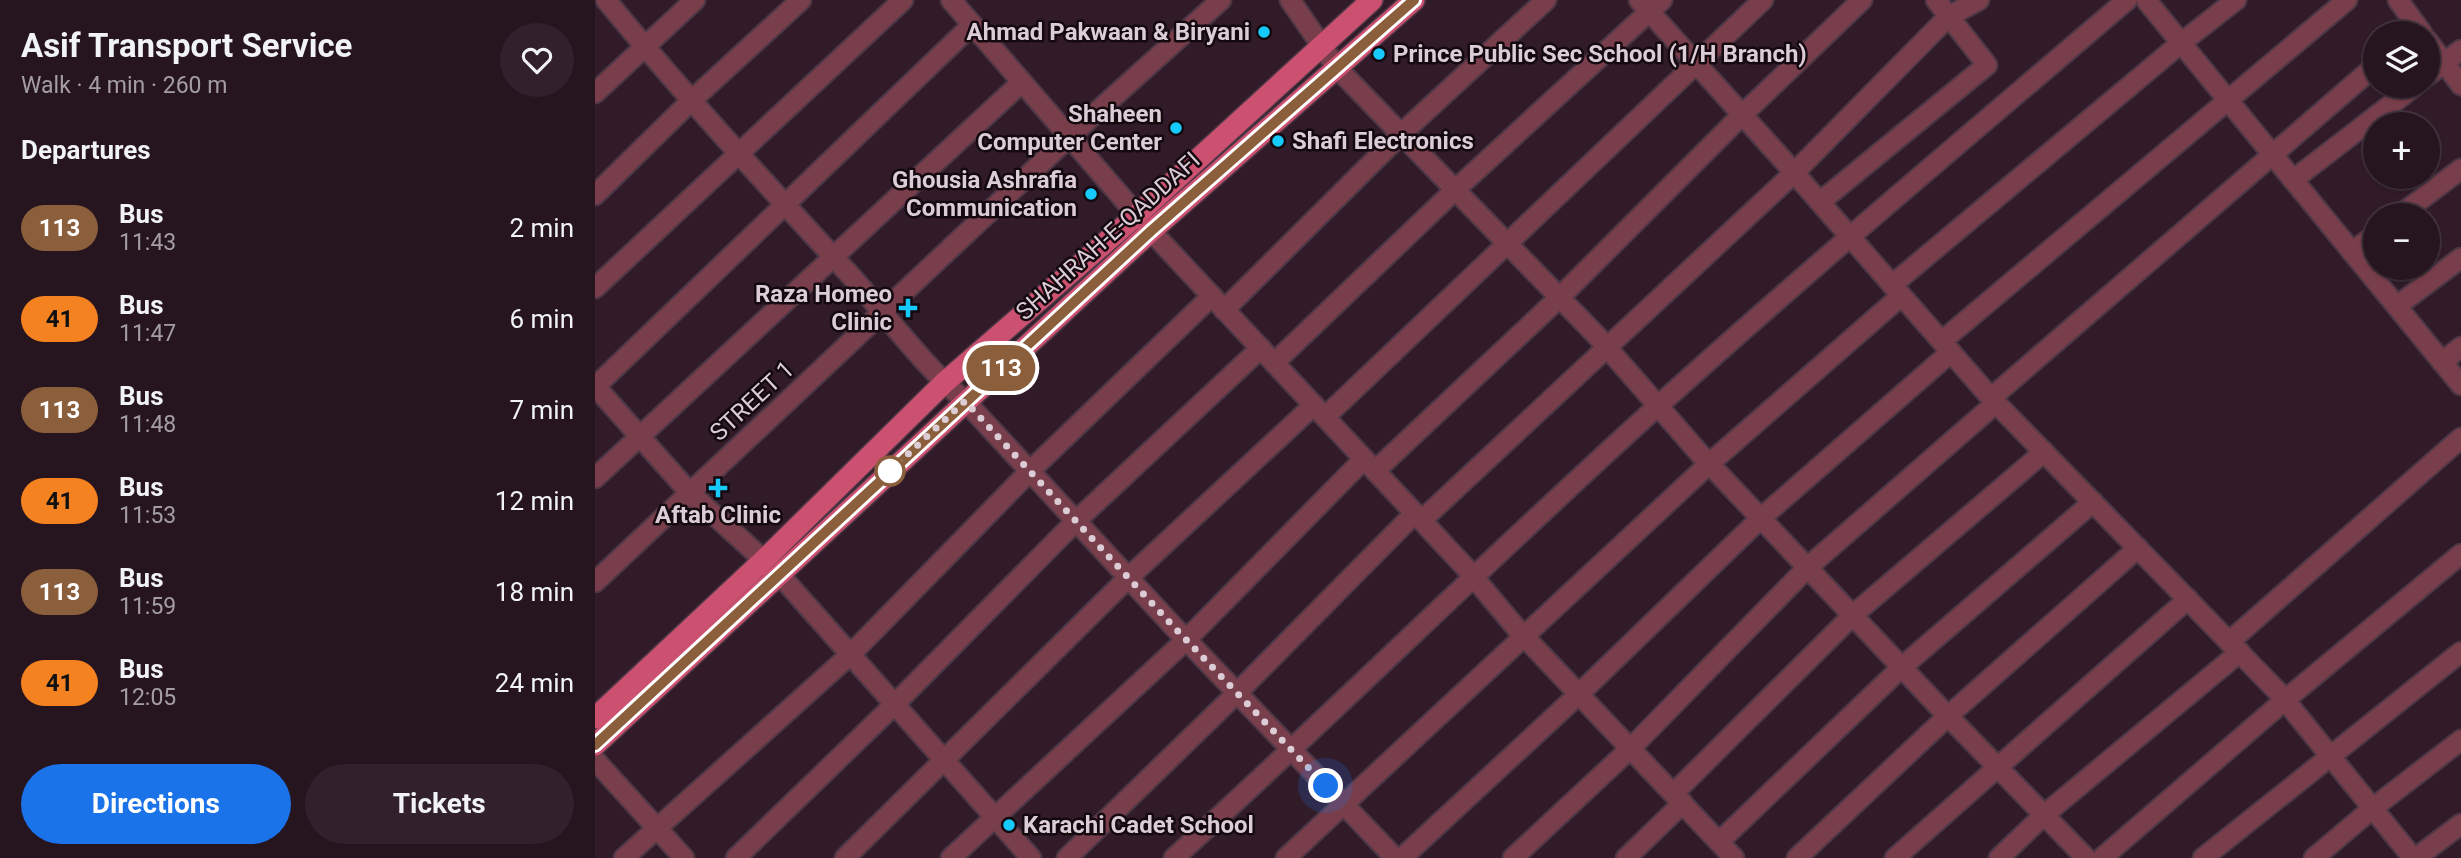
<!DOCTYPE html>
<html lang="en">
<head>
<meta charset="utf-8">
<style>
  body { margin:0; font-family:Roboto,sans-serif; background:#32212c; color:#f1f3f6; height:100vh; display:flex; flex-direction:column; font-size:26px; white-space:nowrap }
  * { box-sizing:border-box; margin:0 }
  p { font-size:23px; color:#a49ea4 }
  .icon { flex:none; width:38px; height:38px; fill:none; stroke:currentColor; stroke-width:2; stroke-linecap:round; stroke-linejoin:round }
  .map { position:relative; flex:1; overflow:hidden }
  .drawer { display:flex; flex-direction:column; background:#26141f; width:595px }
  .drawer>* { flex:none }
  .badge { padding:0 14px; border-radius:23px; font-size:24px; line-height:46px }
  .controls { position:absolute; left:1768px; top:21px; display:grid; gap:14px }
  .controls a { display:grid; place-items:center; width:77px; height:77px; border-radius:50%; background:#26141f; box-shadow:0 2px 5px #0004,0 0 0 2px #42333d; font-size:35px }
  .you { position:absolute; width:35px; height:35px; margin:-18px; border:5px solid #fff; border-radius:50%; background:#1a73e8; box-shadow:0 0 0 10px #1a73e833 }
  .map>.badge { position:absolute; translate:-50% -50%; box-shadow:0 0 0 4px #fff }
  h2 { padding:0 21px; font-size:26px; line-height:63px }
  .round { display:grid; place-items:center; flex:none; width:74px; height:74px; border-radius:37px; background:#32212c }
  .headline { display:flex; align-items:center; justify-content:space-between; height:119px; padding:0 21px }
  h1 { font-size:33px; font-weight:700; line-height:52px }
  .action { display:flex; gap:14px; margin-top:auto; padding:14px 21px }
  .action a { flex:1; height:80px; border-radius:42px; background:#1a73e8; color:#fff; font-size:28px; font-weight:700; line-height:80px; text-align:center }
  .action a+a { background:#32212c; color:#f1f3f6 }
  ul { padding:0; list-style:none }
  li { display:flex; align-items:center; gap:21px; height:91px; padding:0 21px }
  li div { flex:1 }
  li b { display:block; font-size:26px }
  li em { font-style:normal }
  li .badge { min-width:77px; font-weight:700; text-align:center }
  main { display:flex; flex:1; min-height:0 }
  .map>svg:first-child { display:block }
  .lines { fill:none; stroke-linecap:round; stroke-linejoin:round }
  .minor-casing { stroke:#4d3745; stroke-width:23 }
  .major-casing { stroke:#4d3745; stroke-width:24 }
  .minor { stroke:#793e4b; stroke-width:19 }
  .major { stroke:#cc5171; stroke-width:21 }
  .line-casing { stroke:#fff; stroke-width:16 }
  .line { stroke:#8b5e3c; stroke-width:10 }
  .walk { stroke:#dcccd5; stroke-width:7; stroke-dasharray:0 12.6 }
  .poi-dot { fill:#16cafb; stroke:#13090f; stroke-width:2.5 }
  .stop-dot { fill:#fff; stroke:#8b5e3c; stroke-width:3.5 }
  .labels { text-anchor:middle; stroke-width:5; stroke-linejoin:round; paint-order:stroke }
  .poi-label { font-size:24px; font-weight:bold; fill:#dcccd5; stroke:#13090f; text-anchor:end }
  .street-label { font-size:24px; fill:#dcccd5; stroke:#13090f }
</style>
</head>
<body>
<main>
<section class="drawer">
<div class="headline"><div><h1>Asif Transport Service</h1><p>Walk · 4 min · 260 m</p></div><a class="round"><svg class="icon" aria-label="heart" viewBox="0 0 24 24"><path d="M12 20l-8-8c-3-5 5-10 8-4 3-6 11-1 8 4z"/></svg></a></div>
<h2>Departures</h2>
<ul>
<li><span class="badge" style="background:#8b5e3c;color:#fff">113</span><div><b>Bus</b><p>11:43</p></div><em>2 min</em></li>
<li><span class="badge" style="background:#f58220;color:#111">41</span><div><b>Bus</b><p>11:47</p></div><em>6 min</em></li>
<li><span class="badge" style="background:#8b5e3c;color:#fff">113</span><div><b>Bus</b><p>11:48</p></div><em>7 min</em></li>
<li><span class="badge" style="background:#f58220;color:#111">41</span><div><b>Bus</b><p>11:53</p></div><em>12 min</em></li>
<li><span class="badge" style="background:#8b5e3c;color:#fff">113</span><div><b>Bus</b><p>11:59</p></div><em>18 min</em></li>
<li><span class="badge" style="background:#f58220;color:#111">41</span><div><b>Bus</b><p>12:05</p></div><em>24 min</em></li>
</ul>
<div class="action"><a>Directions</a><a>Tickets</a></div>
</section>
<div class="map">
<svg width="1866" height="858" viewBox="0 0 1866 858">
  <rect width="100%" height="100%" fill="#321b29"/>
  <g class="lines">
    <defs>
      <g id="minor">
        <path d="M11,0C89,95 172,185 255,275C293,317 327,364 370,401L578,626L800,858"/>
        <polyline points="356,0 556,231 870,567 923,630 1139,858"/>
        <polyline points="695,0 742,68 1002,336 1105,454 1347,710 1491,858"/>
        <polyline points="1044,0 1188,160 1396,398 1685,694 1818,858"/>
        <polyline points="1551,0 1866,385"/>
        <polyline points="1803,0 1827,33"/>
        <polyline points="1832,40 1866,85"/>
        <polyline points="1832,76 1866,50"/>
        <polyline points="0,93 100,0"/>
        <polyline points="1698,180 1820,86"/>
        <polyline points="0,195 97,100 206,0"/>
        <polyline points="1225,202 1392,65 1341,0"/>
        <polyline points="1805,215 1866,169"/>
        <polyline points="1757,252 1780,235"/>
        <polyline points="1297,285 1586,43 1641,0"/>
        <polyline points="0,288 308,0"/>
        <polyline points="1802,306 1866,258"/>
        <polyline points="629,310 806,134 951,0"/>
        <polyline points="1347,341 1752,0"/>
        <polyline points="1847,362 1866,347"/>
        <polyline points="679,363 860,190 1067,0"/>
        <polyline points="0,386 95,493 184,574 436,858"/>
        <polyline points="0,387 377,25"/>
        <polyline points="1396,398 1780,66"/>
        <polyline points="730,417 1168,0"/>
        <polyline points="780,471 965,297 1147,115 1267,0"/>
        <polyline points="0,478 427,82"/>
        <polyline points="827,520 1199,173 1354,16 1384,0"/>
        <polyline points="0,582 474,137 626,0"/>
        <polyline points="1634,642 1866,438"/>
        <polyline points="0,760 89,858"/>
        <polyline points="1079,793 1258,615 1449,452"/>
        <polyline points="1124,842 1307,667 1498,502"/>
        <polyline points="29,858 256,654 435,471 617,296"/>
        <polyline points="141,858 300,704 481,521 666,348"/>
        <polyline points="250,858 533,578 719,405"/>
        <polyline points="356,858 591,640 769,459"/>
        <polyline points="472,858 642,693 820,513"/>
        <path d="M579,858C743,709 900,553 1064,405C1217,267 1375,134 1532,0"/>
        <polyline points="691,858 1115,463 1306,296"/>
        <polyline points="807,858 984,694 1166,518 1356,352"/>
        <polyline points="918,858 1036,748 1213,567 1401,403"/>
        <polyline points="1031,858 1088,803"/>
        <polyline points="1202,858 1353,716 1543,548"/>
        <polyline points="1300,858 1593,599"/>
        <polyline points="1404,858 1449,815 1645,652"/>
        <polyline points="1507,858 1690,700 1866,554"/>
        <polyline points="1608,858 1866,652"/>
        <polyline points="1719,858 1778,808 1866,740"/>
        <polyline points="1821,858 1866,824"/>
      </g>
      <g id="major">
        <polyline points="0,718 169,560 349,383 542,215 777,0"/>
        <polyline points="0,745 556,231 819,0"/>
      </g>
    </defs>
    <!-- minor casing -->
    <use href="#minor" class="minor-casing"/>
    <!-- major casing -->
    <use href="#major" class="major-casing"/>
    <!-- minor -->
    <use href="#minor" class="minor"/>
    <!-- major -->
    <use href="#major" class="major"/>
  </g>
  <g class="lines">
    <defs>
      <polyline id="line" points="0,745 556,231 819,0"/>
    </defs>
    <!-- line casing -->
    <use href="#line" class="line-casing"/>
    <!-- line -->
    <use href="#line" class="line"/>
    <!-- walk -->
    <polyline class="walk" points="295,471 370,401 578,626 731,786"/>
  </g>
  <!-- markers -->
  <g class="poi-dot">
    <circle cx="669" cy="32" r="7"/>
    <circle cx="784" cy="54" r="7"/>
    <circle cx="581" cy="128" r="7"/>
    <circle cx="683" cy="141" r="7"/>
    <circle cx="496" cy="194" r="7"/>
    <path d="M309.5 297.5h7v7h7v7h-7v7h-7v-7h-7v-7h7z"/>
    <path d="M119.5 477.5h7v7h7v7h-7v7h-7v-7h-7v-7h7z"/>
    <circle cx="414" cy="825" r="7"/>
  </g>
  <circle class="stop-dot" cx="295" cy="471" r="14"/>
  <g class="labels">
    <!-- poi labels -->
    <g class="poi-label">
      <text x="655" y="40">Ahmad Pakwaan &amp; Biryani</text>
      <text x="798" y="62" text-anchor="start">Prince Public Sec School (1/H Branch)</text>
      <text x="567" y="122">Shaheen<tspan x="567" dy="28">Computer Center</tspan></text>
      <text x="697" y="149" text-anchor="start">Shafi Electronics</text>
      <text x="482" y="188">Ghousia Ashrafia<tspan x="482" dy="28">Communication</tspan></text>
      <text x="297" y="302">Raza Homeo<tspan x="297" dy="28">Clinic</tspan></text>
      <text x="123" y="523" text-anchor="middle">Aftab Clinic</text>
      <text x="428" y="833" text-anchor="start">Karachi Cadet School</text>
    </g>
    <!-- street labels -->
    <g class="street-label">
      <text transform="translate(513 236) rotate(-42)" y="8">SHAHRAH-E-QADDAFI</text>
      <text transform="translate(157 401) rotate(-43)" y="8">STREET 1</text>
    </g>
  </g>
</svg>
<div class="controls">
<a><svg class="icon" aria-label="layers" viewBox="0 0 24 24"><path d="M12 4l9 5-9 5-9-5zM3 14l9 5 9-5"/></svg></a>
<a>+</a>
<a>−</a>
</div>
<div class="you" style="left:731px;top:786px"></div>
<b class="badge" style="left:406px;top:368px;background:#8b5e3c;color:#fff">113</b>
</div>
</main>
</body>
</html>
